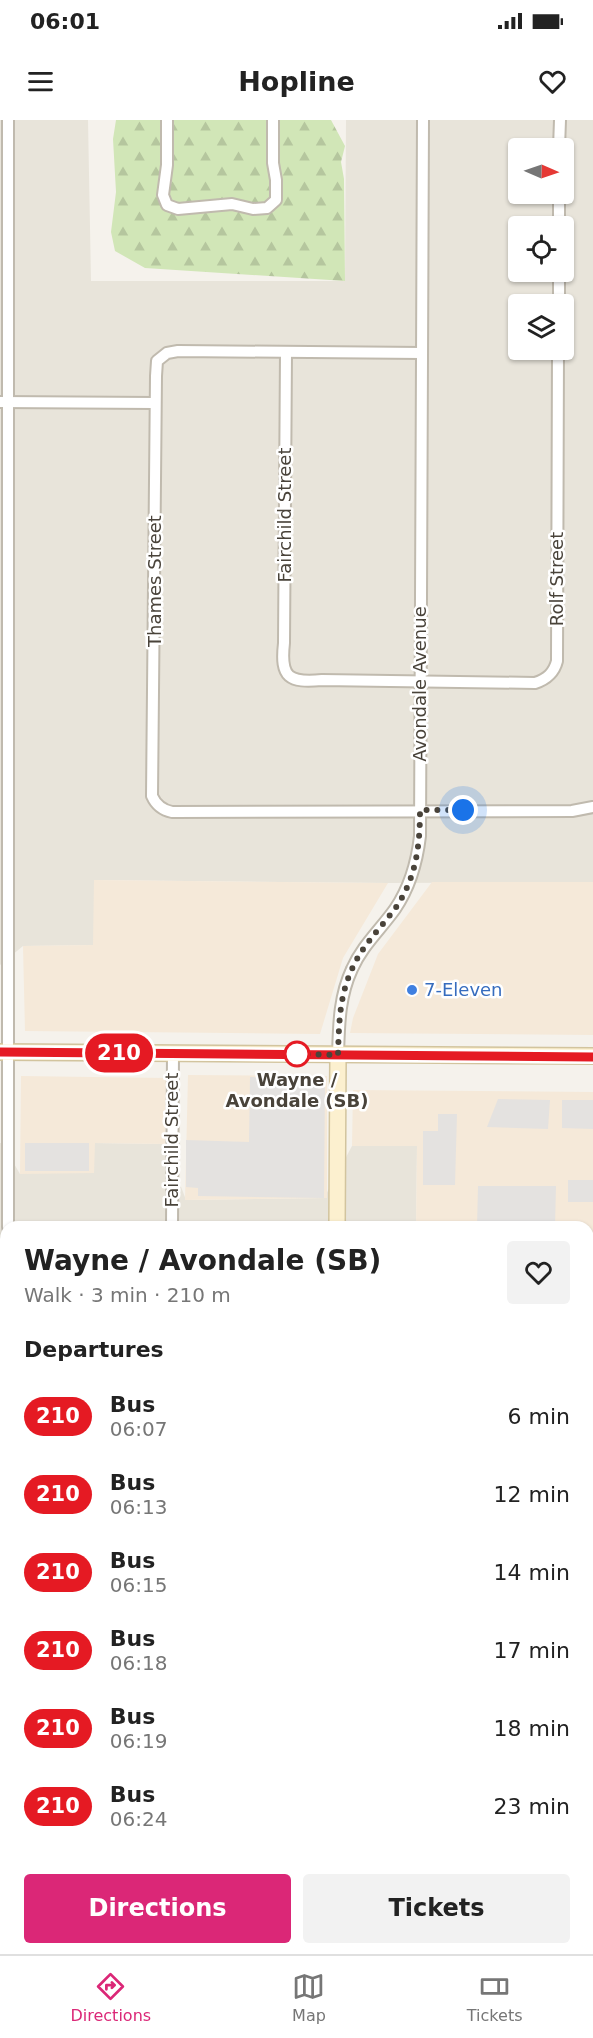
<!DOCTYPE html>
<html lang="en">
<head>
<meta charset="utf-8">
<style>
  body { margin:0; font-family:"DejaVu Sans",sans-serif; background:#f2f2f2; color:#222; height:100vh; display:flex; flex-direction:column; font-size:22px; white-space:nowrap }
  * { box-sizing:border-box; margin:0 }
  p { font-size:20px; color:#767676 }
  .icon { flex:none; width:33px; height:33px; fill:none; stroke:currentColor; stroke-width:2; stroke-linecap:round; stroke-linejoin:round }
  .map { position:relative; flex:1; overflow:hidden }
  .side { position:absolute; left:0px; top:1101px; width:594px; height:734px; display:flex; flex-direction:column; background:#fff; border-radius:18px 18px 0 0; box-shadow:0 2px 4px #0004 }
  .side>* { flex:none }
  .badge { padding:0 12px; border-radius:20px; font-size:21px; line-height:39px }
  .needle { width:39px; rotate:92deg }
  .fabs { position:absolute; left:508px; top:18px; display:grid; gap:12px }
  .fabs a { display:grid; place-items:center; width:66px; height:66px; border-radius:6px; background:#fff; box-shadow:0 2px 4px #0004; font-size:30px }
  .you { position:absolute; width:30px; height:30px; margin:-15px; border:4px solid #fff; border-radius:50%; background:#1a73e8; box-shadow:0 0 0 9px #1a73e833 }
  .map>.badge { position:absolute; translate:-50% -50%; box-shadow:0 0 0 3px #fff }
  h2 { padding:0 24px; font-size:22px; line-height:54px }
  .round { display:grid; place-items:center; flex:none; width:63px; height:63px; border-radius:6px; background:#f2f2f2 }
  .summary { display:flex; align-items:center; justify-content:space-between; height:102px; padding:0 24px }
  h1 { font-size:28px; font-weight:700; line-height:45px }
  .button { display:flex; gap:12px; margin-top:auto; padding:12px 24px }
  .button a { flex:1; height:69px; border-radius:6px; background:#db2777; color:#fff; font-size:24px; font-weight:700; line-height:69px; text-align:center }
  .button a+a { background:#f2f2f2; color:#222 }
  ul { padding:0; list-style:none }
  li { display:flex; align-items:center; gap:18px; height:78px; padding:0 24px }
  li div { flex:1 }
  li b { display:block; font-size:22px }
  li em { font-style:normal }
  li .badge { min-width:66px; font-weight:700; text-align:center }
  .status { display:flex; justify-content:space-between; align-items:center; height:42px; padding:0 30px; background:#fff; direction:ltr }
  .status svg { height:16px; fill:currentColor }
  header { display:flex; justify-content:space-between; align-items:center; height:78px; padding:0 24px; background:#fff; font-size:27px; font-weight:700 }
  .tabs { display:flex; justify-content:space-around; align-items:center; height:84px; border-top:2px solid #e0e0e0; background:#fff; font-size:16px; color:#767676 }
  .tabs a { display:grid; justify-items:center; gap:3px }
  .tabs .current { color:#db2777 }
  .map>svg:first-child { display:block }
  .residential { fill:#e8e4da; fill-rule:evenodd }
  .commercial { fill:#f5e9d9 }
  .forest { fill:url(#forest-firs) }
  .parking { fill:#e4e2e0 }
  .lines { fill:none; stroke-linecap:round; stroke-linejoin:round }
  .street-casing { stroke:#c0baae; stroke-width:14 }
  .secondary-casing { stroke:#d2c49e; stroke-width:18 }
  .street { stroke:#fff; stroke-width:10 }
  .secondary { stroke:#fcf0cf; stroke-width:15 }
  .line-casing { stroke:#fff; stroke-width:14 }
  .line { stroke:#e51a23; stroke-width:9 }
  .walk { stroke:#49433a; stroke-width:6; stroke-dasharray:0 10.8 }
  .shop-dot { fill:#3f7fe0; stroke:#fff; stroke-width:2 }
  .stop-dot { fill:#fff; stroke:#e51a23; stroke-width:3 }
  .labels { text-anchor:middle; stroke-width:5; stroke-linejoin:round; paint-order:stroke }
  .street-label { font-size:18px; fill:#49433a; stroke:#fff }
  .shop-label { font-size:18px; fill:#366cbe; stroke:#fff; text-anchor:start }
  .stop-label { font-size:18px; font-weight:bold; fill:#49433a; stroke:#fff }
</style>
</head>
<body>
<div class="status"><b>06:01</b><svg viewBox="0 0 49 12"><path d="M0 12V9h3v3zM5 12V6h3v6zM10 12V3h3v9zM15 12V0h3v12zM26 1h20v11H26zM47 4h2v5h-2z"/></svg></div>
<header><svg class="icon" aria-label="menu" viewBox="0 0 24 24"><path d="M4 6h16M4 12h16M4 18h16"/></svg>Hopline<svg class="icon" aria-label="heart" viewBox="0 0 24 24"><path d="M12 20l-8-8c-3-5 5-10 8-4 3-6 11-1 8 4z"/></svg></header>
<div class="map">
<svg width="593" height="1834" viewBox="0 0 593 1834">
  <defs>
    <pattern id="forest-firs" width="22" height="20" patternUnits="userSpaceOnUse" patternTransform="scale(1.5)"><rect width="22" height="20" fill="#d1e6b7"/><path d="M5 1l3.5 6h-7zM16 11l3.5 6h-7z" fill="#b5c69e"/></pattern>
  </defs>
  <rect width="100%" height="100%" fill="#f5f2ec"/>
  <!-- residential -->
  <g class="residential">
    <path d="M0,0H88L91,161H345L346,0H593V762L388,763L95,760L94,825L23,826L0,845ZM519,28H564V74H519ZM519,106H564V152H519ZM519,184H564V230H519Z"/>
    <polygon points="0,1023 2,1023 20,1054 94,1023 165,1024 186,1080 324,1078 352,1026 417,1026 416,1107 6,1107 6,1828 588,1828 588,1157 593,1157 593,1834 0,1834"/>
  </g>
  <!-- commercial -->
  <g class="commercial">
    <polygon points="94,760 388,763 343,838 320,914 25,911 23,826 93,825"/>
    <polygon points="432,762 593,762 593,915 350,913 353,898 378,834"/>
    <polygon points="188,955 327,956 327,1078 185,1080"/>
    <polygon points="21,956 166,958 165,1024 95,1023 94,1053 20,1054"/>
    <polygon points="353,970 593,972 593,1157 588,1157 588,1107 416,1107 417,1026 352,1026"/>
  </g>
  <!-- forest -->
  <polygon class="forest" points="116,0 331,0 345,26 341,42 344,59 345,161 145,148 115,131 111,112 116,72 113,19"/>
  <!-- parking -->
  <g class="parking">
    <polygon points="250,957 325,961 324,1078 198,1076 198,1068 186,1067 186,1020 249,1022"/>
    <polygon points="498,979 550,980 548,1009 487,1007"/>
    <polygon points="562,980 593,980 593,1009 562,1008"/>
    <polygon points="438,994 457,994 455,1065 423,1065 423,1011 438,1011"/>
    <rect x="25" y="1023" width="64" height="28"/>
    <rect x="568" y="1060" width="25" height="22"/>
    <polygon points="478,1066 556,1066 555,1107 477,1107"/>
  </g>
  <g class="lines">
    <defs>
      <g id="street">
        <polyline points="8,0 8,1107"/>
        <polyline points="167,0 167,45 163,75 167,85 178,89 232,84 253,89 267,88 276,80 276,60 273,43 273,0"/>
        <polyline points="559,28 560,0"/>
        <polyline points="559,106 559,74"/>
        <polyline points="559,184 559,152"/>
        <path d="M286,232L284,523C280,558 289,563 322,560L535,563C547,559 554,553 557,541L558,230"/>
        <path d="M422,233L178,231L167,233L157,241L156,256L152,676C156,685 162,690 172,692L572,691L593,687"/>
        <polyline points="0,282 155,283"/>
        <path d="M338,935C339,905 339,877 352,849C362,826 380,810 395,789C410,767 417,742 420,716L423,0"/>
        <polyline points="172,1107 173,933"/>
        <polyline points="588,1223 593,1223"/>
        <polyline points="0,1284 6,1284"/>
        <polyline points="588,1677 593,1677"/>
        <polyline points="2,1834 6,1434"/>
        <polyline points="169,1834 169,1828"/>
        <polyline points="476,1834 476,1828"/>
      </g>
      <g id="secondary">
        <polyline points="0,932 593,936"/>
        <polyline points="337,1107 338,935"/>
        <polyline points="332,1834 332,1828"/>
      </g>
    </defs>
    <!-- street casing -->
    <use href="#street" class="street-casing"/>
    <!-- secondary casing -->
    <use href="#secondary" class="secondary-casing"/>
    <!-- street -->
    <use href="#street" class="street"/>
    <!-- secondary -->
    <use href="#secondary" class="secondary"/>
  </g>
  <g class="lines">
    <defs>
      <polyline id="line" points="0,932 593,937"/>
    </defs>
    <!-- line casing -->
    <use href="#line" class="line-casing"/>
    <!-- line -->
    <use href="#line" class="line"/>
    <!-- walk -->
    <path class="walk" d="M297,934L338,935C339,905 339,877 352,849C362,826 379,810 394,790C416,760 420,726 420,690H463"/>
  </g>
  <!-- markers -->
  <circle class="shop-dot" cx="412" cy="870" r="6"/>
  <circle class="stop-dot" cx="297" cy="934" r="12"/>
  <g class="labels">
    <!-- street labels -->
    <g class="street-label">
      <text transform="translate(285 395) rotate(-90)" y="6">Fairchild Street</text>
      <text transform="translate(557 459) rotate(-90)" y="6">Rolf Street</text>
      <text transform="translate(155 461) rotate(-90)" y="6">Thames Street</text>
      <text transform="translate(420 564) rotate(-90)" y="6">Avondale Avenue</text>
      <text transform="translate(172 1020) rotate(-90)" y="6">Fairchild Street</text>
    </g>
    <!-- shop labels -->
    <g class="shop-label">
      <text x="424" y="876">7-Eleven</text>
    </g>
    <!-- stop labels -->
    <g class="stop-label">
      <text x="297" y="966">Wayne /<tspan x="297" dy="21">Avondale (SB)</tspan></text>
    </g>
  </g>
</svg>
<div class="fabs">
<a><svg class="needle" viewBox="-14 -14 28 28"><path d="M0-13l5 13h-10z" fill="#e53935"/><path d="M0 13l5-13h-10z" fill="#767676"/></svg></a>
<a><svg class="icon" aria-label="locate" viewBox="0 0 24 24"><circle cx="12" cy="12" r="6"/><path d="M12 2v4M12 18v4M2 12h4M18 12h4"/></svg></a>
<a><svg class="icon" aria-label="layers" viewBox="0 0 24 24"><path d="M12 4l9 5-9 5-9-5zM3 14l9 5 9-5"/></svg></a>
</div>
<div class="you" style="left:463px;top:690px"></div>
<b class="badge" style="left:119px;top:933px;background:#e51a23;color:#fff">210</b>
<section class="side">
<div class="summary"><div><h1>Wayne / Avondale (SB)</h1><p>Walk · 3 min · 210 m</p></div><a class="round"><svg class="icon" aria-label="heart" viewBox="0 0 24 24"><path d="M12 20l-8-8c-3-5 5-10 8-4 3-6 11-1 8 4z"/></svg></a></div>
<h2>Departures</h2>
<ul>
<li><span class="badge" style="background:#e51a23;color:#fff">210</span><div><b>Bus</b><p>06:07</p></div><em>6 min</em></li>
<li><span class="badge" style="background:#e51a23;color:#fff">210</span><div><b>Bus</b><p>06:13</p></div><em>12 min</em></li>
<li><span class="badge" style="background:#e51a23;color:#fff">210</span><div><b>Bus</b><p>06:15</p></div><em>14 min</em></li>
<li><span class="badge" style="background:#e51a23;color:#fff">210</span><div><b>Bus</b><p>06:18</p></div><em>17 min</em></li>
<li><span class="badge" style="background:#e51a23;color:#fff">210</span><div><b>Bus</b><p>06:19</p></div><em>18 min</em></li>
<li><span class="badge" style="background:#e51a23;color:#fff">210</span><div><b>Bus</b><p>06:24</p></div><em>23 min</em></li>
</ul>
<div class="button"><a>Directions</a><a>Tickets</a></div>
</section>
</div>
<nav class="tabs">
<a class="current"><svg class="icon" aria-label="directions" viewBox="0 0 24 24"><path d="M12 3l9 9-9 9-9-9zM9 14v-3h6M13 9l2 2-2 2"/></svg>Directions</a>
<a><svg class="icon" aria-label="map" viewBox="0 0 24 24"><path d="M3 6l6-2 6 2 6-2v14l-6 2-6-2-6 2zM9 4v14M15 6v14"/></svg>Map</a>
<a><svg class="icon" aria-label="tickets" viewBox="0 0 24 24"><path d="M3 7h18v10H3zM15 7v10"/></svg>Tickets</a>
</nav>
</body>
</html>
